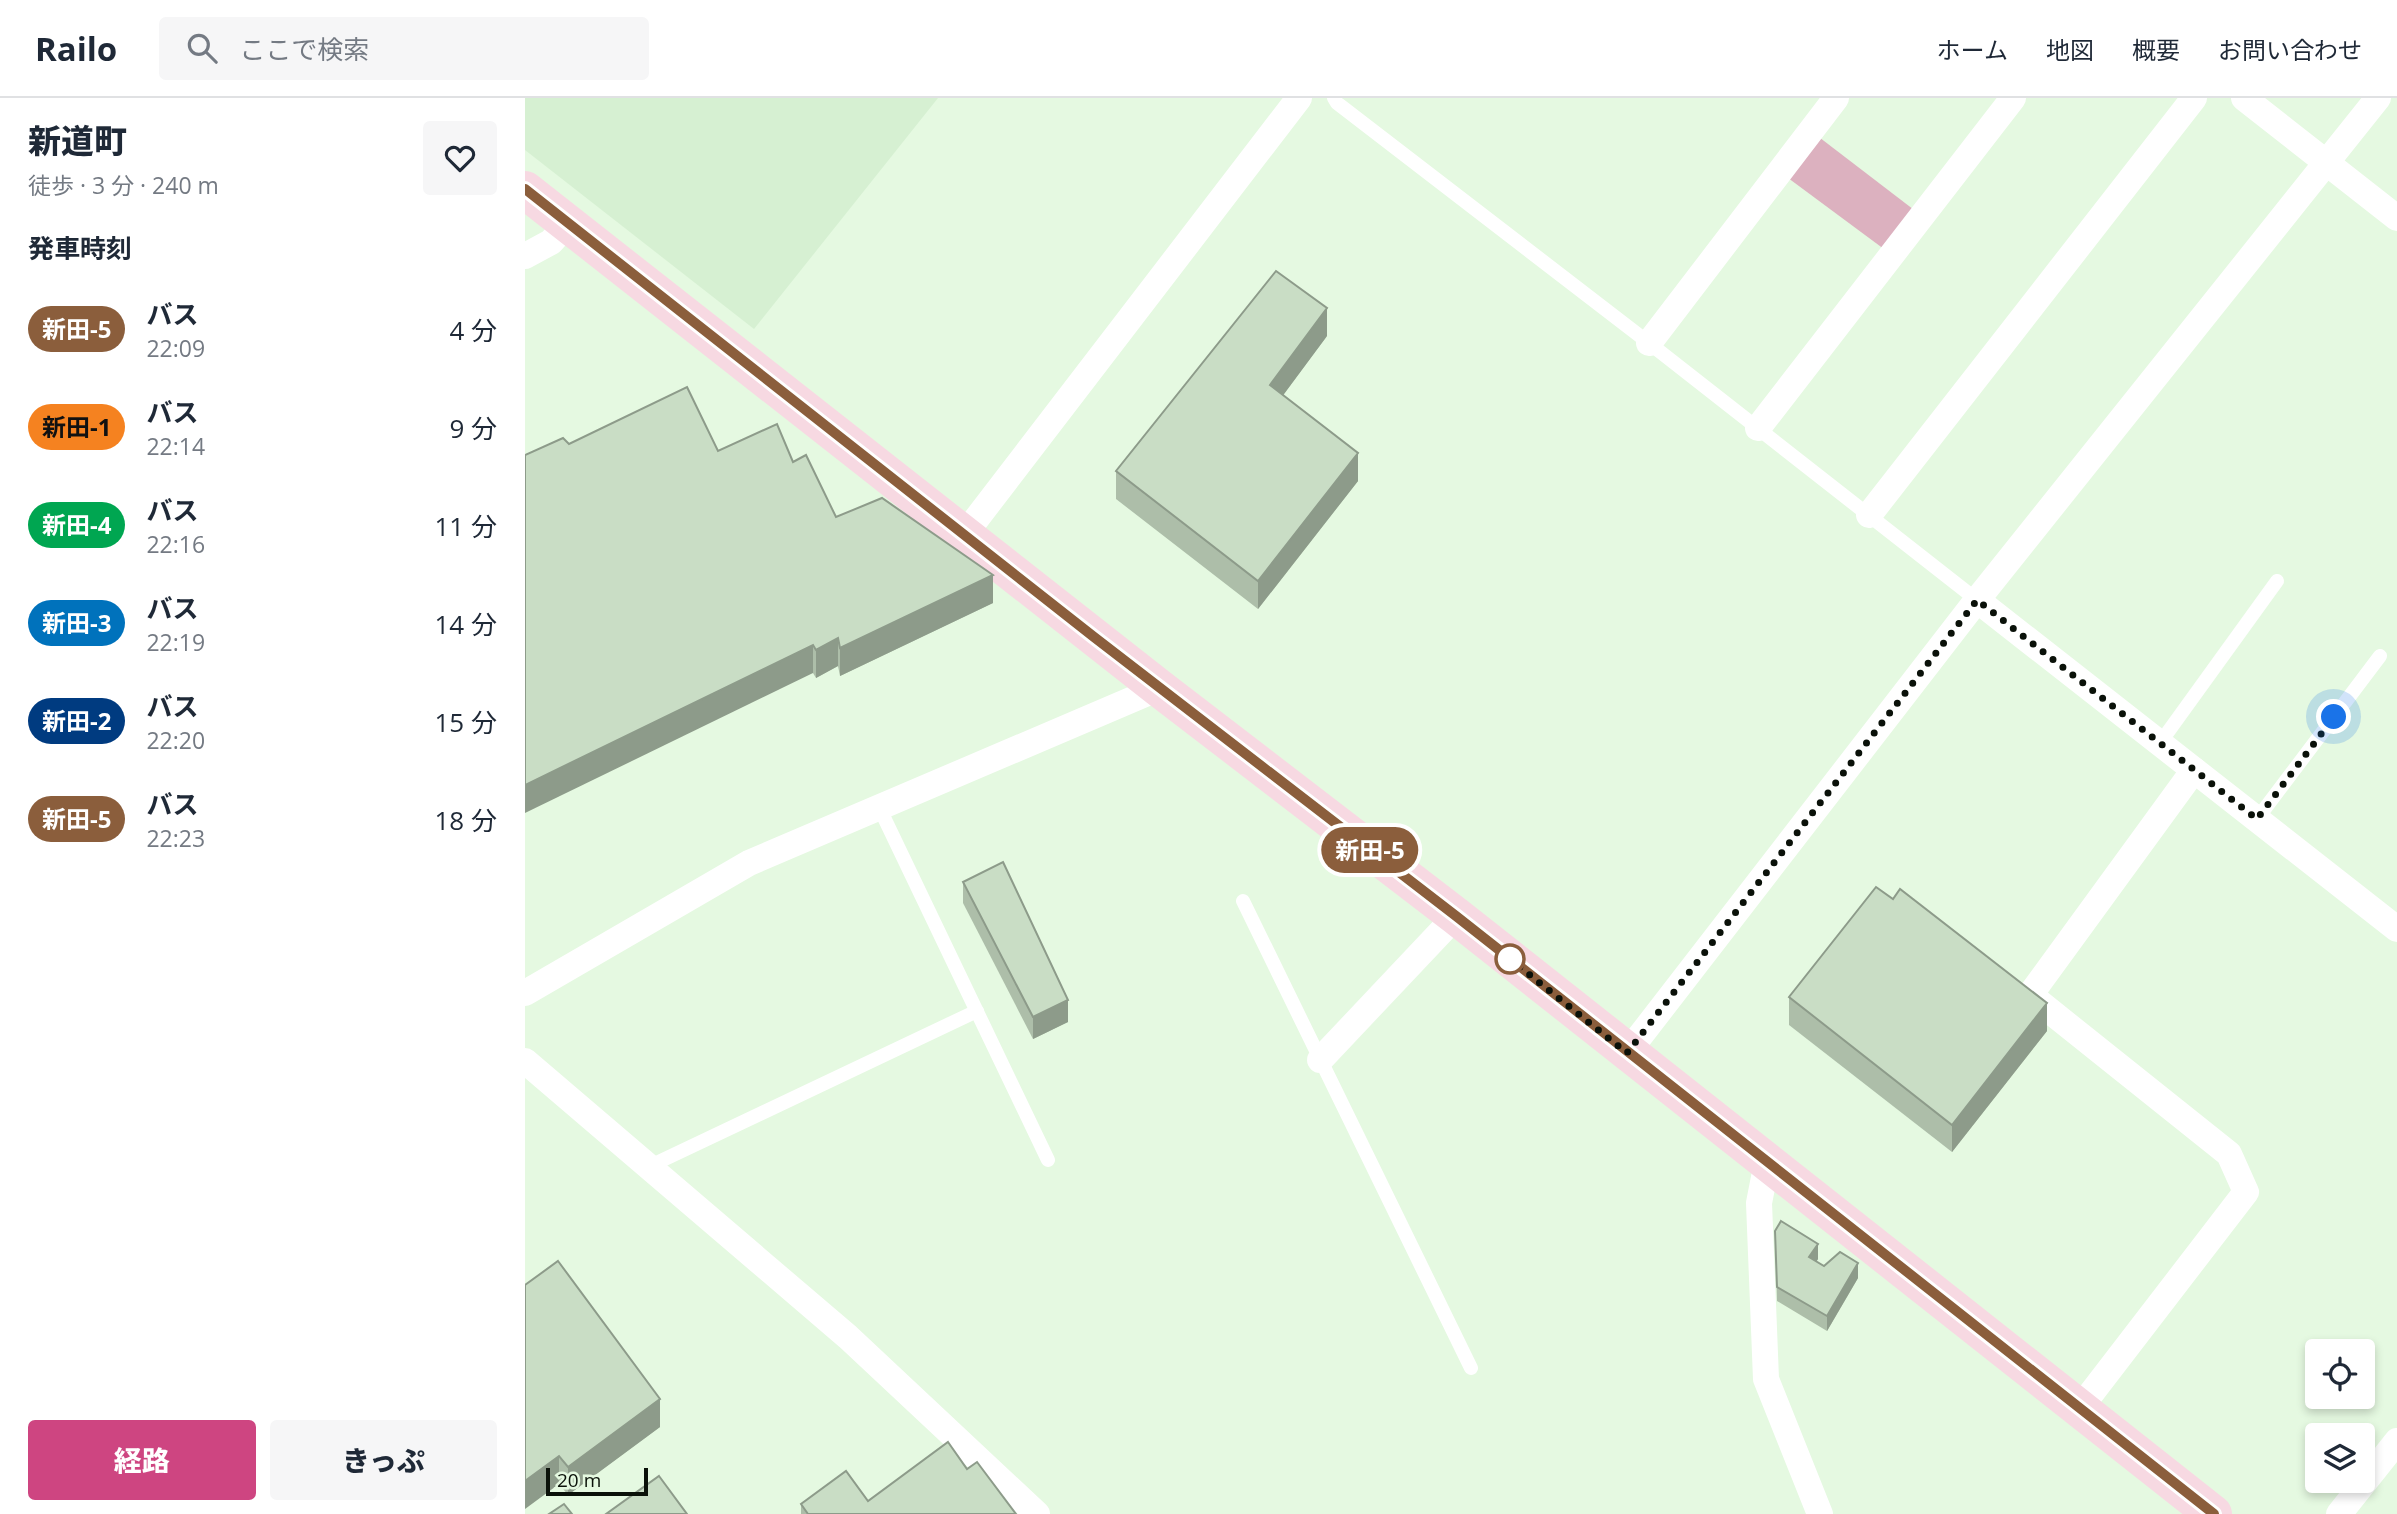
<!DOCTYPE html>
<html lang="ja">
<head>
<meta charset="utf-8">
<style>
  body { margin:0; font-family:"Open Sans","Noto Sans JP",sans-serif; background:#f6f6f7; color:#1f2937; height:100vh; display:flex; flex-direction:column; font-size:26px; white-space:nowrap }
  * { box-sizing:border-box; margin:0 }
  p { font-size:23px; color:#747a83 }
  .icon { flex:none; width:38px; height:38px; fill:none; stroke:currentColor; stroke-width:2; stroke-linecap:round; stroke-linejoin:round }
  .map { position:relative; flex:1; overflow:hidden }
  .drawer { display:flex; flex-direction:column; background:#fff; width:525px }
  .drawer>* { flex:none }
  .badge { padding:0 14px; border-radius:23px; font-size:24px; line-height:46px }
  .controls { position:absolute; left:1780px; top:1241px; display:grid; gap:14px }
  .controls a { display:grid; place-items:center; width:70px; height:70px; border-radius:7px; background:#fff; box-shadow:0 4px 10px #0003; font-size:35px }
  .scale { position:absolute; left:21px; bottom:18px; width:102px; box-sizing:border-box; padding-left:7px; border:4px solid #0a1109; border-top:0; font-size:19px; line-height:24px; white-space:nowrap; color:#0a1109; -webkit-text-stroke:5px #e5f9e1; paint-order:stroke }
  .you { position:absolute; width:35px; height:35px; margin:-18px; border:5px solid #fff; border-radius:50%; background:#1a73e8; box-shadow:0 0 0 10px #1a73e833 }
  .map>.badge { position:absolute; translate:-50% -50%; box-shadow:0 0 0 4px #fff }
  h2 { padding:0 28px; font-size:26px; line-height:63px }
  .round { display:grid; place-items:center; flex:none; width:74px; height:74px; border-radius:7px; background:#f6f6f7 }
  .summary { display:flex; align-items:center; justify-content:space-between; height:119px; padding:0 28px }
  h1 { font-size:33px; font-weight:800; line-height:52px }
  .primary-button { display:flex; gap:14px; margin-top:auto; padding:14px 28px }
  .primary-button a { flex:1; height:80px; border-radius:7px; background:#ce4581; color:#fff; font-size:28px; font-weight:800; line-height:80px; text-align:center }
  .primary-button a+a { background:#f6f6f7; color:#1f2937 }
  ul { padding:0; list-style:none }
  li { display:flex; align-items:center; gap:21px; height:98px; padding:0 28px }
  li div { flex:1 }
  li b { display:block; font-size:26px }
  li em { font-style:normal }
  li .badge { min-width:77px; font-weight:700; text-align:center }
  header { display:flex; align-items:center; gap:42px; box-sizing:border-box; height:98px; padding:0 35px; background:#fff; border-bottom:2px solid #e0e1e3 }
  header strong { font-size:33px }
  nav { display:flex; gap:38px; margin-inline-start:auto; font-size:24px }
  .search { width:490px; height:63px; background:#f6f6f7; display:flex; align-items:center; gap:18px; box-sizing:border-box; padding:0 24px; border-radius:7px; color:#747a83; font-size:26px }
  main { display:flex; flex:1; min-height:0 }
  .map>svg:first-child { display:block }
  .built { fill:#d6f0d2 }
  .green { fill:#dcb1bf }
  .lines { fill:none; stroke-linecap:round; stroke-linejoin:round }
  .lane { stroke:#fff; stroke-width:14 }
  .street { stroke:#fff; stroke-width:26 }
  .primary { stroke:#f7d9e2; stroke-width:38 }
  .wall { fill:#adbea9 }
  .shaded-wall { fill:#8d9b8a }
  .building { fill:#c9ddc5; stroke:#8d9b8a; stroke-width:2 }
  .line-casing { stroke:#fff; stroke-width:16 }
  .line { stroke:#8b5e3c; stroke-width:10 }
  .walk { stroke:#0a1109; stroke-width:7; stroke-dasharray:0 12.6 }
  .stop-dot { fill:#fff; stroke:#8b5e3c; stroke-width:3.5 }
</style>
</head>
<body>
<header>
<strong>Railo</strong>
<div class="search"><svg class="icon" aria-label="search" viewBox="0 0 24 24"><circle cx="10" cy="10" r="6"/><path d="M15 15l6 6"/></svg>ここで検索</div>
<nav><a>ホーム</a><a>地図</a><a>概要</a><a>お問い合わせ</a></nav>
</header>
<main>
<section class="drawer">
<div class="summary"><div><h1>新道町</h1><p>徒歩 · 3 分 · 240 m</p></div><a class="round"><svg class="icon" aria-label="heart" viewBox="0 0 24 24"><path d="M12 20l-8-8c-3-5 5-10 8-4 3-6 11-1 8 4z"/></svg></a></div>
<h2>発車時刻</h2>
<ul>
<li><span class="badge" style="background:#8b5e3c;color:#fff">新田-5</span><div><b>バス</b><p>22:09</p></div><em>4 分</em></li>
<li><span class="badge" style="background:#f58220;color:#111">新田-1</span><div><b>バス</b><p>22:14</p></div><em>9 分</em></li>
<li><span class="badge" style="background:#00a651;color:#fff">新田-4</span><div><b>バス</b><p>22:16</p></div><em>11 分</em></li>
<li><span class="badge" style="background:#0072bc;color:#fff">新田-3</span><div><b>バス</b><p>22:19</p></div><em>14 分</em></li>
<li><span class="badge" style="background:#003b80;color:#fff">新田-2</span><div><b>バス</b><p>22:20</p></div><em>15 分</em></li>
<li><span class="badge" style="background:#8b5e3c;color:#fff">新田-5</span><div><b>バス</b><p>22:23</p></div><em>18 分</em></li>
</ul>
<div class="primary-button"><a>経路</a><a>きっぷ</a></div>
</section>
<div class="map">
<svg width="1872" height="1416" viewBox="0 0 1872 1416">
  <rect width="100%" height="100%" fill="#e5f9e1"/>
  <!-- built -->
  <polygon class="built" points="0,0 413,0 229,231 0,52"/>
  <!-- green -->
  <polygon class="green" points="1286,33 1397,118 1367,157 1255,74"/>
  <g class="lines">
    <!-- lane -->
    <g class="lane">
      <polyline points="809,0 812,5 1124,245 1452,502"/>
      <polyline points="1635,645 1752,483"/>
      <polyline points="354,709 523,1062"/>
      <polyline points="1732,721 1855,558"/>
      <polyline points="718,803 946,1270"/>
      <polyline points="123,1069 452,913"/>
    </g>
    <!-- street -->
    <g class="street">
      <polyline points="1719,0 1872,120"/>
      <polyline points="0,158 26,144 43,125"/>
      <polyline points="1124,245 1311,0"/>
      <polyline points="1233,330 1488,0"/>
      <polyline points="1344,417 1669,0"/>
      <polyline points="439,437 774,0"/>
      <polyline points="1452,502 1872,831"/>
      <polyline points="0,895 224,765 634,590"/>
      <polyline points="1102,955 1452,502 1853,0"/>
      <polyline points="795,962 931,818"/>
      <polyline points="0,963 323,1239 512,1416"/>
      <polyline points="1242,1064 1234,1105 1241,1281 1295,1416"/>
      <polyline points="1555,1310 1721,1094 1704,1056 1505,897 1669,672"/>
      <polyline points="1814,1416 1872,1343"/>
    </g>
    <!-- primary -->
    <polyline class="primary" points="0,92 634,590 931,818 1688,1416"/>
  </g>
  <!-- wall -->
  <g class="wall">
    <polygon points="802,238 758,297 833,383 733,511 591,401 591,373"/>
    <polygon points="44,346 193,353 268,364 311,419 468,505 315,578 313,568 291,580 288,575"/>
    <polygon points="438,784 543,924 508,941 438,805"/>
    <polygon points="1368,801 1522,933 1427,1054 1264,927 1264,899"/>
    <polygon points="1250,1133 1293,1161 1291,1164 1299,1168 1333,1180 1302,1233 1252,1203"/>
    <polygon points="0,1187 135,1329 43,1397 34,1386"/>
    <polygon points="442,1371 491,1416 276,1416 276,1406 343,1403"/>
  </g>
  <!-- shaded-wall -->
  <g class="shaded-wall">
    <polygon points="802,210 802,238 745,315 745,287"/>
    <polygon points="833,355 833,383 733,511 733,483"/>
    <polygon points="468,477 468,505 315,578 315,550"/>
    <polygon points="313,540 313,568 291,580 291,552"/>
    <polygon points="288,547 288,575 0,715 0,687"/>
    <polygon points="543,902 543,924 508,941 508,919"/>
    <polygon points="1522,905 1522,933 1427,1054 1427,1027"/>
    <polygon points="1293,1146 1293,1161 1284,1174 1284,1159"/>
    <polygon points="1333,1165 1333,1180 1302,1233 1302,1218"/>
    <polygon points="135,1301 135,1329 43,1397 43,1369"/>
    <polygon points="34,1358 34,1386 0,1411 0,1383"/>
  </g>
  <!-- building -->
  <g class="building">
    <polygon points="751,173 802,210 745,287 833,355 733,483 591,373"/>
    <polygon points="162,289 193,353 252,326 268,364 281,357 311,419 357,400 468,477 315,550 313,540 291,552 288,547 0,687 0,357 38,340 44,346"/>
    <polygon points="478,764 543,902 508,919 438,784"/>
    <polygon points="1351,789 1368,801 1375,791 1522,905 1427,1027 1264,899"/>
    <polygon points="1256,1123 1293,1146 1284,1159 1299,1168 1315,1154 1333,1165 1302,1218 1252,1189 1250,1133"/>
    <polygon points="33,1163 135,1301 43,1369 34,1358 0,1383 0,1187"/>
    <polygon points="423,1344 442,1371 452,1364 491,1416 283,1416 276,1406 321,1373 343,1403"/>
    <polygon points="134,1378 162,1416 81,1416"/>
    <polygon points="39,1406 47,1416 24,1416"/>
  </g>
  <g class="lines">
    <defs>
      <polyline id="line" points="0,91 569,539 931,818 1689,1416"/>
    </defs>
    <!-- line casing -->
    <use href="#line" class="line-casing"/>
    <!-- line -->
    <use href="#line" class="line"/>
    <!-- walk -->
    <polyline class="walk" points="985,861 1102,955 1452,502 1732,721 1809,619"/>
  </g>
  <!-- markers -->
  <circle class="stop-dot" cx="985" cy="861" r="14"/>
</svg>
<div class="controls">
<a><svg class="icon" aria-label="locate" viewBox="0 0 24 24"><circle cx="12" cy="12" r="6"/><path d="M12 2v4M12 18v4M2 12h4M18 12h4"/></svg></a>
<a><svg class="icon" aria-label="layers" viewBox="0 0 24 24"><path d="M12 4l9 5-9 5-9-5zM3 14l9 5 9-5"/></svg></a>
</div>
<div class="scale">20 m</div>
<div class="you" style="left:1809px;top:619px"></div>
<b class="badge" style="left:845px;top:752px;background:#8b5e3c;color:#fff">新田-5</b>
</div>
</main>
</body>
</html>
